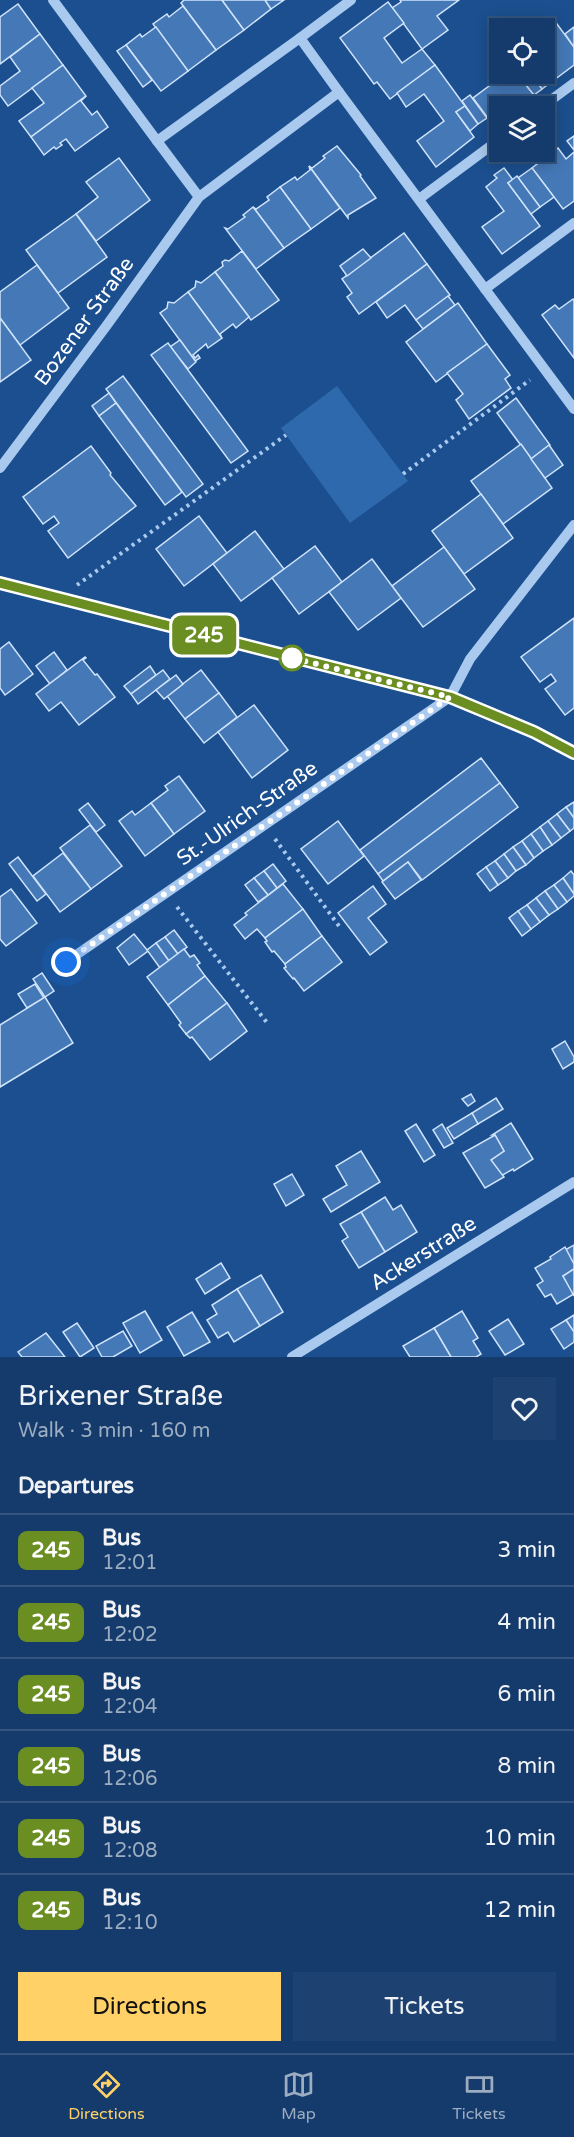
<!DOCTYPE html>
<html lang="en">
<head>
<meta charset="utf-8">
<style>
  body { margin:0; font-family:"Varela Round",sans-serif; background:#1d4271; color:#f1f3f6; height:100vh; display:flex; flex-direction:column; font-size:22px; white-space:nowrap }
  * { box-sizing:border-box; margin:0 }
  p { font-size:20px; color:#9dadc1 }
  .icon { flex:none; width:33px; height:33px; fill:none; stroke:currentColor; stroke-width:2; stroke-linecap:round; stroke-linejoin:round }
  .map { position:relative; height:1357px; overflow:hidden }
  .panel { display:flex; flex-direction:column; background:#143b6b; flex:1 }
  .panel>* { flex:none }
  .badge { padding:0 12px; border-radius:9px; font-size:21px; line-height:39px }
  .tools { position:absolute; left:489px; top:18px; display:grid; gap:12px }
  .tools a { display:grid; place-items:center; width:66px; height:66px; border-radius:0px; background:#143b6b; box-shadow:0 3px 15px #0003,0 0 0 2px #33557e; font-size:30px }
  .you { position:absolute; width:30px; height:30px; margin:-15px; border:4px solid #fff; border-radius:50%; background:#1a73e8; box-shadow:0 0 0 9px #1a73e833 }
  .map>.badge { position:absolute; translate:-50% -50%; box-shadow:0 0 0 3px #fff }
  h2 { padding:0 18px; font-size:22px; line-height:54px }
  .round { display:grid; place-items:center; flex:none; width:63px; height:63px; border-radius:0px; background:#1d4271 }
  .overview { display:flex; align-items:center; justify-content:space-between; height:102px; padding:0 18px }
  h1 { font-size:28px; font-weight:600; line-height:45px }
  .primary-button { display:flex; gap:12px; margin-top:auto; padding:12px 18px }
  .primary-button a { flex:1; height:69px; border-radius:0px; background:#ffd166; color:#111; font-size:24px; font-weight:600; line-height:69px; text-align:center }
  .primary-button a+a { background:#1d4271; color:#f1f3f6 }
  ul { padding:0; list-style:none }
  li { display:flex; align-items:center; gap:18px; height:72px; padding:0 18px; border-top:2px solid #33557e }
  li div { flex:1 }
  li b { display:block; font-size:22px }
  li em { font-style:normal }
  li .badge { min-width:66px; font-weight:700; text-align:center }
  .tabs { display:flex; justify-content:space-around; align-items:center; height:84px; border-top:2px solid #33557e; background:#143b6b; font-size:16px; color:#9dadc1 }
  .tabs a { display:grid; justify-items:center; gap:3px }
  .tabs .current { color:#ffd166 }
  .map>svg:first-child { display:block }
  .green { fill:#2e69ad }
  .building { fill:#4478b7; stroke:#cfe3fa; stroke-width:1.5 }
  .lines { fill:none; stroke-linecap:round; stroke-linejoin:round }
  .path { stroke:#a9c9ee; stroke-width:4; stroke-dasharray:3 4.5; stroke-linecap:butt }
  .minor { stroke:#a9c9ee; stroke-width:10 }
  .line-casing { stroke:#fff; stroke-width:14 }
  .line { stroke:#6b8e23; stroke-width:9 }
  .walk { stroke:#fff; stroke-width:6; stroke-dasharray:0 10.8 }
  .stop-dot { fill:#fff; stroke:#6b8e23; stroke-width:3 }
  .labels { text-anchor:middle; stroke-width:6; stroke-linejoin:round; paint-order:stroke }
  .street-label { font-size:21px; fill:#fff; stroke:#1b4f8f }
</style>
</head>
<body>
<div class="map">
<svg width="574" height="1357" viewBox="0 0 574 1357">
  <rect width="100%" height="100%" fill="#1b4f8f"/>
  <!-- green -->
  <polygon class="green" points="337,386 408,481 350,523 281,428"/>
  <!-- building -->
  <g class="building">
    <polygon points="184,0 222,0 244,30 216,50 181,3"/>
    <polygon points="222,0 265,0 271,9 244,30"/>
    <polygon points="265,0 284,0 271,9"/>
    <polygon points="400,0 459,0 437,16 448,30 422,49 392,8 401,2"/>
    <polygon points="388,2 404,23 384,38 402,63 422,49 435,65 390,99 377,82 374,84 340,38"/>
    <polygon points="18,4 40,34 0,64 0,17"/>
    <polygon points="183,6 216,50 188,71 153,24 167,14 169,17"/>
    <polygon points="554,20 574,47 574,65 542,89 531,74 544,74 544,48 548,45 544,41 544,28"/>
    <polygon points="156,27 188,71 161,91 126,45 140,34 142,37"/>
    <polygon points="574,27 574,47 565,34"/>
    <polygon points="40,34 63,65 8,106 0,95 0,86 20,71 10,57"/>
    <polygon points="126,45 152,80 143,87 117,51"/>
    <polygon points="500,59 500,74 517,74 534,95 524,102 523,100 516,105 517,106 500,106 500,120 493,125 473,98 497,80 488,67"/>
    <polygon points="63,65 86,96 31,137 19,121 44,103 32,88"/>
    <polygon points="435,65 465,106 456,112 474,137 436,167 417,141 444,121 424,94 406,107 397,93"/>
    <polygon points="517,74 531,74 542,89 534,95"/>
    <polygon points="470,95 487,118 478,124 462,101"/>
    <polygon points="86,96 81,101 92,115 97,111 108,127 75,151 66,139 60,143 62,145 56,149 54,147 44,155 31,137"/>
    <polygon points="465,106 478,124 470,131 456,112"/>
    <polygon points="574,136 574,150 567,141"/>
    <polygon points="337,146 361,175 360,176 376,198 348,215 348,218 309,166 312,168 325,158 323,156"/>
    <polygon points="558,148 566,159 574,152 574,201 563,209 532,168"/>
    <polygon points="119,158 150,200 96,241 76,214 98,197 86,182"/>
    <polygon points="309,166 340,208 311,229 280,187 295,177 297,180 310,170"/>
    <polygon points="504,168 513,180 508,183 540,226 502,254 482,227 504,211 486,187 497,178 494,175"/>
    <polygon points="532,168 554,197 540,207 518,178"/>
    <polygon points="517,176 540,207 531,214 508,183"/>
    <polygon points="280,187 311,229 284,248 253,207 256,209 269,200 267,197"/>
    <polygon points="253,207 284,248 256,269 225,228 228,229 245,217 243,215"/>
    <polygon points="76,214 107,257 58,293 26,250"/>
    <polygon points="404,233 427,264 359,314 347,297 352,293 342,279"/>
    <polygon points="363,249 371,258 347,276 340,266"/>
    <polygon points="242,251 279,300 251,320 215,272 223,266 222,262 225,260 229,261"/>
    <polygon points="427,264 450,295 416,320 405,305 387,318 376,302"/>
    <polygon points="37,265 69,308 20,345 0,318 0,292"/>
    <polygon points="215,272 249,317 236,328 233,324 220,334 222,338 188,292 195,287 196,281 201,283"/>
    <polygon points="188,292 222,338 208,348 206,344 193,355 195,358 198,355 200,358 195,361 160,313 167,308 168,302 174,303"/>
    <polygon points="448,296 455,305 423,329 416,320"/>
    <polygon points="573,299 574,301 574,358 542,315 555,305 559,309"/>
    <polygon points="458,303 487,344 436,382 406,342"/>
    <polygon points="0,318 31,360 0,382"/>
    <polygon points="180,340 196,362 188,369 170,347"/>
    <polygon points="168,343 248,451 231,463 151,355"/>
    <polygon points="487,344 510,375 505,379 511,388 469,419 456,400 463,394 447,373"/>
    <polygon points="123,376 203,484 186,497 106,389"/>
    <polygon points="109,393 116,403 99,416 92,406"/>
    <polygon points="516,398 550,445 531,459 497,413"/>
    <polygon points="116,403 182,492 165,505 99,416"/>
    <polygon points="521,444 552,488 503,524 471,481"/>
    <polygon points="549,445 563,465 545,478 531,459"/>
    <polygon points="91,446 111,473 110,475 136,506 68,558 48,531 59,523 54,516 43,524 23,497"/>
    <polygon points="481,494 513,538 464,574 432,531"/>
    <polygon points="199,516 227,553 184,586 156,549"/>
    <polygon points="255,531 284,569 241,601 213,564"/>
    <polygon points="315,546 342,582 299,614 272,578"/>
    <polygon points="444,547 475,589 423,627 392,586"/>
    <polygon points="372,559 401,598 358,630 329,592"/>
    <polygon points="574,618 574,708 565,715 545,689 556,681 551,674 540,682 521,657"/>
    <polygon points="9,642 33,674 5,695 0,688 0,649"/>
    <polygon points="54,652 67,670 50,684 36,666"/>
    <polygon points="85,657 86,658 83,660 95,675 97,674 115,697 79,725 61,702 49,711 36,694"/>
    <polygon points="150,666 156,675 131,694 124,686"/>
    <polygon points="163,670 170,679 138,704 131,694"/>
    <polygon points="201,670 219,693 185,719 167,696"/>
    <polygon points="176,675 183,684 164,699 156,690"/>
    <polygon points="219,693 237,717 204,743 185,719"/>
    <polygon points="254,705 288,750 252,778 218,732"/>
    <polygon points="481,758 500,783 378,874 360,850"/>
    <polygon points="179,776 205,811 174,834 151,803 168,790 165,786"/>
    <polygon points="500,783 518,807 422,880 408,862 383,881 378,874"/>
    <polygon points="574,802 574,818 566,807"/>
    <polygon points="88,803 105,825 96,832 79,810"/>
    <polygon points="151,803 174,834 145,856 119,821 132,811 135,815"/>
    <polygon points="566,807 574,818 574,828 570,831 557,814"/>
    <polygon points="557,814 570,831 561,838 548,821"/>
    <polygon points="338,821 364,856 328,884 301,849"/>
    <polygon points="548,821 561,838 552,845 540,827"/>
    <polygon points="90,825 122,866 91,889 60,848"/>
    <polygon points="540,827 552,845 543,851 531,834"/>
    <polygon points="531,834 543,851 534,858 522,841"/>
    <polygon points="522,841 534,858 526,865 513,847"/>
    <polygon points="513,847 526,865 516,871 504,854"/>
    <polygon points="63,853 91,889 60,912 33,876"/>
    <polygon points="504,854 516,871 508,878 495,861"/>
    <polygon points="18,857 46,894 37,901 9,864"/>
    <polygon points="495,861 508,878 498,885 486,867"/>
    <polygon points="408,862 421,880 395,899 382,882"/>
    <polygon points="273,864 286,881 277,888 264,871"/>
    <polygon points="486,867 498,885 490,891 477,874"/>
    <polygon points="264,871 277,888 268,895 254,878"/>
    <polygon points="571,871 574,875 574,894 563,878"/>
    <polygon points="254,878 268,895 258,902 245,885"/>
    <polygon points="563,878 574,894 574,896 567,902 554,885"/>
    <polygon points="283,884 303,909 265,938 257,929 245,939 234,925 247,915 245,913"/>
    <polygon points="554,885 567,902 558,909 545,891"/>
    <polygon points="373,886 386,904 368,918 387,942 370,955 338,913"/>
    <polygon points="11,889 37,923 6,946 0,939 0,897"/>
    <polygon points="545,891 558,909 549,915 536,898"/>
    <polygon points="536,898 549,915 540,922 527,905"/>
    <polygon points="527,905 540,922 531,929 518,911"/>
    <polygon points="303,909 322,936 285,964 274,951 272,952 265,942 267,941 265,938"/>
    <polygon points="518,911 531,929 522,936 509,918"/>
    <polygon points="174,930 187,947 178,954 165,937"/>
    <polygon points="134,934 148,951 129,965 117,948"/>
    <polygon points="322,936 342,962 304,991 294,978 293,979 284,968 286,967 285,964"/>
    <polygon points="165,937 178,954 169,961 156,943"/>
    <polygon points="156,943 169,961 160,968 147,950"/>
    <polygon points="184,949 190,957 194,955 200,963 197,965 205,976 168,1005 147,977"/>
    <polygon points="42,973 54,991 45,997 33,979"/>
    <polygon points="205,976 227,1003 186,1034 179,1025 181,1023 168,1005"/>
    <polygon points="35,984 44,998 27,1008 18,994"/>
    <polygon points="45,997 73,1043 0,1087 0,1025"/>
    <polygon points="227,1003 247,1031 210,1060 192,1037 190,1038 186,1034"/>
    <polygon points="565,1041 574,1057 574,1062 563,1069 552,1049"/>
    <polygon points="471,1094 475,1101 468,1106 462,1099"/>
    <polygon points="496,1098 503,1109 478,1124 472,1113"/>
    <polygon points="472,1113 478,1124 454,1139 447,1128"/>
    <polygon points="511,1123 533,1159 514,1171 513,1169 501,1176 491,1160 504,1151 495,1135 492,1135"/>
    <polygon points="416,1124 435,1155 424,1162 405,1131"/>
    <polygon points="442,1124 453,1143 444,1148 433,1130"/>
    <polygon points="495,1135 504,1151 491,1160 504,1177 485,1188 463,1153"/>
    <polygon points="361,1151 380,1182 331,1212 323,1199 347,1185 336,1166"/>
    <polygon points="292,1174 304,1195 286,1206 274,1184"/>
    <polygon points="385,1197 393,1210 401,1205 417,1232 385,1252 361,1212"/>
    <polygon points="361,1212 385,1252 359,1268 342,1241 348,1237 340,1224"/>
    <polygon points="574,1245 574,1264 565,1250"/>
    <polygon points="565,1247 574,1264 574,1269 563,1276 574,1294 557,1304 551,1294 545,1297 537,1285 543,1281 535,1268 551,1259 550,1257"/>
    <polygon points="221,1263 230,1278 205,1294 196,1279"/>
    <polygon points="574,1269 574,1296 563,1276"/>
    <polygon points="261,1275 283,1312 260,1326 237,1289"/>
    <polygon points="237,1289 260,1326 234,1342 228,1332 218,1338 207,1320 217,1314 212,1305"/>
    <polygon points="145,1311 162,1340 140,1353 123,1323"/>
    <polygon points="462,1311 478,1338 473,1341 481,1354 476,1357 451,1357 434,1328"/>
    <polygon points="192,1312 210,1342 184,1356 167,1327"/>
    <polygon points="574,1315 574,1331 573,1331 566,1320"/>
    <polygon points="508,1319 524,1344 505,1355 489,1331"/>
    <polygon points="566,1320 574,1332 574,1342 564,1349 551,1329"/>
    <polygon points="77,1323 94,1348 80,1357 63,1332"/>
    <polygon points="434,1328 451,1357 410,1357 403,1346"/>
    <polygon points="123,1331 132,1346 113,1357 102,1357 96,1346"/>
    <polygon points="46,1333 65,1357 22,1357 18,1352"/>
  </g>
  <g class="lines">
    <!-- path -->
    <g class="path">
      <polyline points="403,474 530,380"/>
      <polyline points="77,585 286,435"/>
      <polyline points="275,839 339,926"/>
      <polyline points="177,907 268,1024"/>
    </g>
    <!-- minor -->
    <g class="minor">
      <polyline points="53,0 157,141"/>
      <polyline points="300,38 351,0"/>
      <polyline points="339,92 574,409"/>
      <polyline points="543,106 574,83"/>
      <polyline points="419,199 500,139"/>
      <polyline points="485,289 574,223"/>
      <polyline points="0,468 107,325 199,197 339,92 300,38 157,141 199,197"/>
      <polyline points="0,583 450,697 534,731 574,753"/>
      <polyline points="66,962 450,697 470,659 574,525"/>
      <polyline points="292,1357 574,1182"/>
    </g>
  </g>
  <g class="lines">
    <defs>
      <polyline id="line" points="0,583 450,697 534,732 574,753"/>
    </defs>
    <!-- line casing -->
    <use href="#line" class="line-casing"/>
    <!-- line -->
    <use href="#line" class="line"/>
    <!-- walk -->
    <polyline class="walk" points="66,962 450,697 292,658"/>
  </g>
  <!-- markers -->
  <circle class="stop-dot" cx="292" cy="658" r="12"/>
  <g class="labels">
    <!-- street labels -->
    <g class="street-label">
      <text transform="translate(84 321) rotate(-54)" y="7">Bozener Straße</text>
      <text transform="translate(247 813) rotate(-35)" y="7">St.-Ulrich-Straße</text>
      <text transform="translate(423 1253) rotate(-32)" y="7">Ackerstraße</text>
    </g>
  </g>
</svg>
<div class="tools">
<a><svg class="icon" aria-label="locate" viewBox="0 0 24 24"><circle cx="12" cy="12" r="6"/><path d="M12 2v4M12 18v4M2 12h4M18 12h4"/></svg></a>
<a><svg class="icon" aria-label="layers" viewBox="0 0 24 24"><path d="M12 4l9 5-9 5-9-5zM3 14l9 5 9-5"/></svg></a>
</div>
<div class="you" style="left:66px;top:962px"></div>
<b class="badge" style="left:204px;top:635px;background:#6b8e23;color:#fff">245</b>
</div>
<section class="panel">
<div class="overview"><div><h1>Brixener Straße</h1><p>Walk · 3 min · 160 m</p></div><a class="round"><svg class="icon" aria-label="heart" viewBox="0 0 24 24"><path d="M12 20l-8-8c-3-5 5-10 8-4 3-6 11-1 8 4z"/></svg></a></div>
<h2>Departures</h2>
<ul>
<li><span class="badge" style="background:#6b8e23;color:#fff">245</span><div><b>Bus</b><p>12:01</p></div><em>3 min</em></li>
<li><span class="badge" style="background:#6b8e23;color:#fff">245</span><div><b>Bus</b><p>12:02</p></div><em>4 min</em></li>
<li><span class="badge" style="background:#6b8e23;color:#fff">245</span><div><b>Bus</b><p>12:04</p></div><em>6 min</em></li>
<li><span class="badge" style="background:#6b8e23;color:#fff">245</span><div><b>Bus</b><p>12:06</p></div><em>8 min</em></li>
<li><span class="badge" style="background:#6b8e23;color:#fff">245</span><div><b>Bus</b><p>12:08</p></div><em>10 min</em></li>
<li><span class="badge" style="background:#6b8e23;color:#fff">245</span><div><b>Bus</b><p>12:10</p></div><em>12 min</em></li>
</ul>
<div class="primary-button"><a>Directions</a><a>Tickets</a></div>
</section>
<nav class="tabs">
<a class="current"><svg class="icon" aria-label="directions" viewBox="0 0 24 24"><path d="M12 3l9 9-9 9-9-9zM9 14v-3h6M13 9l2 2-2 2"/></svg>Directions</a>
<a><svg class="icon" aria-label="map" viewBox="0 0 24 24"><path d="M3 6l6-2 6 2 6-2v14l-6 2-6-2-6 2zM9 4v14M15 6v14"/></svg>Map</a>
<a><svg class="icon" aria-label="tickets" viewBox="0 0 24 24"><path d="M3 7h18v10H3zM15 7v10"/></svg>Tickets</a>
</nav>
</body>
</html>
